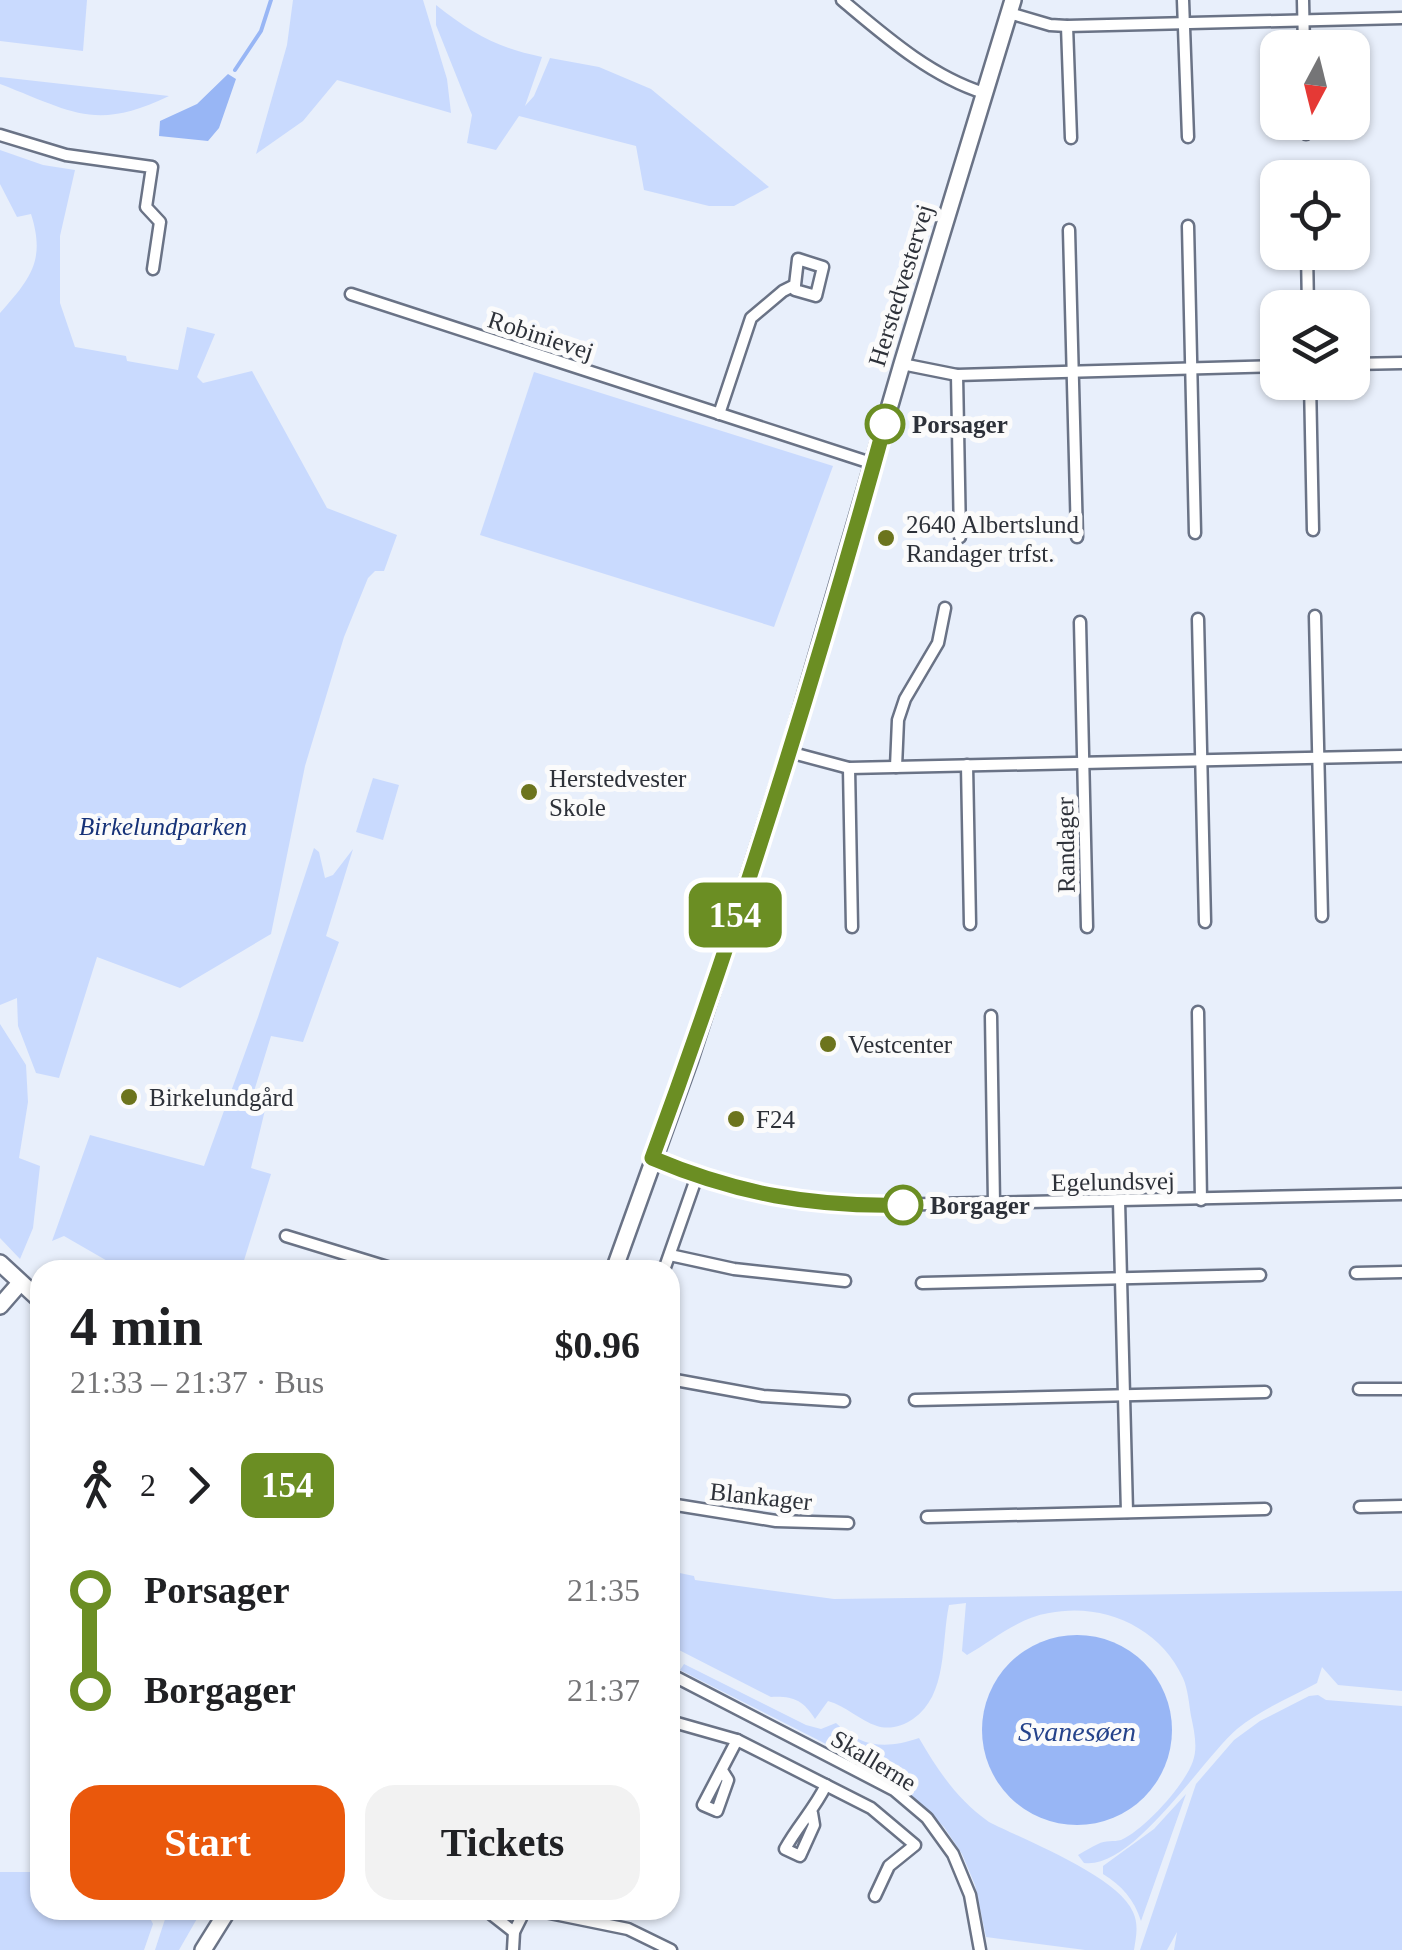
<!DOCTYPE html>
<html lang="en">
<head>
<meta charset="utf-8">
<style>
  body { margin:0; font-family:Georgia,serif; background:#f2f2f2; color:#202124; height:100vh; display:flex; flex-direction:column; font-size:38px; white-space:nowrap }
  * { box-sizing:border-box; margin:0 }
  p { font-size:32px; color:#757577 }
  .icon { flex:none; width:55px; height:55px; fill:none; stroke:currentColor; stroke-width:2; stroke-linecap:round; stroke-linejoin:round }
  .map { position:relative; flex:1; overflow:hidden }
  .side { position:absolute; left:30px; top:1260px; width:650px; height:660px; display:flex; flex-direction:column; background:#fff; border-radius:30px; box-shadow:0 2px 8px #0004 }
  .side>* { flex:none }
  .badge { padding:0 20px; border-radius:15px; font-size:35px; line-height:65px }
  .needle { width:65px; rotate:187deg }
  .buttons { position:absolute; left:1260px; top:30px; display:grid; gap:20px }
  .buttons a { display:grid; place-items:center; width:110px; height:110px; border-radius:20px; background:#fff; box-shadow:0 2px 8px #0004; font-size:50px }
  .map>.badge { position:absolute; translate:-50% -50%; box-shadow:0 0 0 5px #fff }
  .legs { display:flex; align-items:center; gap:15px; height:110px; padding:0 40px; font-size:32px }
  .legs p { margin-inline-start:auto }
  .head { display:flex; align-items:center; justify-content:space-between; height:170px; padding:0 40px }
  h1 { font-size:55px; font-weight:600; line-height:75px }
  .cta { display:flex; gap:20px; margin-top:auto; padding:20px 40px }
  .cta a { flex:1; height:115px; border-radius:30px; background:#ea580c; color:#fff; font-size:40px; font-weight:600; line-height:115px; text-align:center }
  .cta a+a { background:#f2f2f2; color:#202124 }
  ul { padding:0 40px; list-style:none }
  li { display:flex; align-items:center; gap:35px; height:100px; font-size:38px }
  li i { display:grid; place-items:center; width:15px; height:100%; margin:0 12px; background:currentColor }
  li i::after { content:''; width:25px; height:25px; margin:-12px; border:8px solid; border-radius:50%; background:#fff }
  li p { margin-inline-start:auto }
  li:first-child i { background:linear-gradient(#0000 50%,currentColor 0) }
  li:last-child i { background:linear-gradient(currentColor 50%,#0000 0) }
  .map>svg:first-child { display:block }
  .green { fill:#c9dafe }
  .water { fill:#98b6f5 }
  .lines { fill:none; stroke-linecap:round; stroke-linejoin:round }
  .stream { stroke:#98b6f5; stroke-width:4 }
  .street-casing { stroke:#6a7386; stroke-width:15 }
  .secondary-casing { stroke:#6a7386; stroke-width:20 }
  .street { stroke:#fff; stroke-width:10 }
  .secondary { stroke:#fff; stroke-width:15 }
  .line-1-casing { stroke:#fff; stroke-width:22 }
  .line-1 { stroke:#6b8e23; stroke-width:15 }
  .stop-1-dot { fill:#fff; stroke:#6b8e23; stroke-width:5 }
  .poi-dot { fill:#6c741d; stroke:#fbfbfb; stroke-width:4 }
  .labels { text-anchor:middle; stroke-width:10; stroke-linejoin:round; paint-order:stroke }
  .street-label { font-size:25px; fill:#2d3139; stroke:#fbfbfb }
  .stop-label { font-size:25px; font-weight:bold; fill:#2d3139; stroke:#fbfbfb; text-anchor:start }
  .poi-label { font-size:25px; fill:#2d3139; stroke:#fbfbfb; text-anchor:start }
  .park-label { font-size:25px; font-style:italic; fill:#163278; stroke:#fbfbfb }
  .water-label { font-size:28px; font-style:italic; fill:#25438b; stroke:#fbfbfb }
</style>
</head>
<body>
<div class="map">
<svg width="1402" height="1950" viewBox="0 0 1402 1950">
  <rect width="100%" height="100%" fill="#e8effb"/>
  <!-- green -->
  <g class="green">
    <polygon points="0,0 87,0 83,51 0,41"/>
    <polygon points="293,0 423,0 447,79 451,113 337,80 303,121 256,154 287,45"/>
    <path d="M436,5C473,34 495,47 542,57L525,106L534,96L550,58L599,67L651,89L769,187L734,206H709L644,190L636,146L519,116L496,150L467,143L472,115L436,25Z"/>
    <path d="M0,77L169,96C95,132 71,111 0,84Z"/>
    <path d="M0,150L43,165L75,170L60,236V303L75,347L126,356L127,361L178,370L187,327L215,334L197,377L203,383L252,371L327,508L397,535L384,571H375L368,578L344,637L305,766L271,934L180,988L97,957L59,1078L36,1073L18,1026L17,998L0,1005V313C30,279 46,261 31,214L17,217L0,184Z"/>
    <polygon points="534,372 833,466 774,627 480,535"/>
    <polygon points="373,778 399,785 383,840 356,832"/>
    <polygon points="314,848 319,852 325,878 333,875 353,849 326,936 339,942 303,1042 271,1036 251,1101 265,1110 251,1168 271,1174 241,1270 123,1270 64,1236 52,1241 90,1135 204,1166 258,1017"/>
    <polygon points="0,1024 26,1065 28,1102 19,1158 40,1166 33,1228 20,1259 0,1238"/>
    <path d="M670,1571L694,1576L695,1580L834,1599L1402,1591V1691L1338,1685L1322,1667L1317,1683C1291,1697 1260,1710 1237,1729C1202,1759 1133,1870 1084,1863L1078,1855C1085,1851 1091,1847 1098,1844C1105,1840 1114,1842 1121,1840C1144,1830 1185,1785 1193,1761C1198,1747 1194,1730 1191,1716C1189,1704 1188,1689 1183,1678C1160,1627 1103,1602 1049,1613C1018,1618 993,1640 967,1655L962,1651L966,1603L949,1605C941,1643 948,1695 913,1719C903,1726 889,1730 877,1726C859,1720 846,1706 828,1701L815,1719C803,1700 793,1696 771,1697L679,1650L670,1656Z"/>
    <path d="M684,1664L806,1725L821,1729L836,1723C861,1748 887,1749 919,1738C938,1771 957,1799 989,1822C1024,1840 1118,1876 1133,1912C1139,1925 1136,1937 1134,1950H1085L986,1937L975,1885L962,1854L944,1827L905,1789L883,1773L680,1670Z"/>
    <polygon points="1318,1695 1326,1700 1402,1706 1402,1950 1174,1950 1177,1932 1167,1950 1140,1950 1196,1784 1234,1740 1260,1721 1309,1696"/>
    <path d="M1186,1794L1141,1921C1134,1899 1122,1886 1103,1874V1866L1154,1829Z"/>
    <polygon points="0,1872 40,1872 40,1910 146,1910 153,1924 144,1950 0,1950"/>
    <polygon points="168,1910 202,1910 179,1950 155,1950"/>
  </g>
  <!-- water -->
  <g class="water">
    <polygon points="228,74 236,79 219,128 208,141 159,136 160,121 197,104"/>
    <circle cx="1077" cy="1730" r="95"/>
  </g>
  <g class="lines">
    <!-- stream -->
    <polyline class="stream" points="235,70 261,31 271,0"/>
    <defs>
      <g id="street">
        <path d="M842,0C885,36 930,76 984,93"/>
        <polyline points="1183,0 1188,137"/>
        <polyline points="1303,0 1304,48"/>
        <polyline points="1009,13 1050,25 1067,26 1402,18"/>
        <polyline points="1067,26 1071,138"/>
        <polyline points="1306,122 1306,134"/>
        <polyline points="0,135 66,155 152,167 146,207 160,222 153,269"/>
        <polyline points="1188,226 1195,533"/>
        <polyline points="1069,230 1077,537"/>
        <polyline points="1307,252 1308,308"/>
        <polyline points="351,294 874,464"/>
        <polyline points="902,364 957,375 1278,366"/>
        <polyline points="1352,364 1402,363"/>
        <polyline points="957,375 960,537"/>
        <polyline points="1310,382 1313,530"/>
        <polyline points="719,414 751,318 783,291 795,285 795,290 816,296 823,267 798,259 795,285"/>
        <polyline points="1315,616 1322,916"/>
        <polyline points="1198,619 1205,922"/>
        <polyline points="1080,622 1087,927"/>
        <polyline points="789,752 849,768 1402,756"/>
        <polyline points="967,765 970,924"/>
        <polyline points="896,767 898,720 905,699 938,643 945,608"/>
        <polyline points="849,768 852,927"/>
        <polyline points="1198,1012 1201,1200"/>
        <polyline points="991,1016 994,1203"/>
        <path d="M652,1158C713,1183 771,1197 835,1206L1402,1194"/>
        <polyline points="1119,1201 1127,1512"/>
        <polyline points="286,1236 397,1270"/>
        <polyline points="670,1255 734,1269 845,1281"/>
        <polyline points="664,1270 697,1176"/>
        <polyline points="1356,1273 1402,1272"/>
        <polyline points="922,1283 1260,1275"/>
        <polyline points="670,1379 763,1396 844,1401"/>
        <polyline points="1359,1389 1402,1389"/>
        <polyline points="915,1400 1265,1392"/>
        <polyline points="670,1504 776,1521 848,1523"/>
        <polyline points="1360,1507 1402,1506"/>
        <polyline points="927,1517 1265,1509"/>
        <polyline points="670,1674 894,1790 927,1818 953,1854 970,1895 980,1950"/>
        <polyline points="670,1721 737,1740 871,1808 915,1845 889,1866 875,1896"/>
        <polyline points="723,1772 728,1780 717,1811 703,1805 737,1740"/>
        <path d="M812,1813L814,1825L800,1856L785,1849C798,1825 814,1810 826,1785"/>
        <polyline points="486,1910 514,1932"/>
        <polyline points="535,1910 628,1929 671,1950"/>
        <polyline points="513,1950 514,1932 525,1910"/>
      </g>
      <g id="secondary">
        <polyline points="0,1263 40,1300"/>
        <polyline points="614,1270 690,1059 789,752 902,364 1013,0"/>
        <polyline points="0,1306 20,1283"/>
        <polyline points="203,1950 228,1910"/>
      </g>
    </defs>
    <!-- street casing -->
    <use href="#street" class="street-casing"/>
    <!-- secondary casing -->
    <use href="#secondary" class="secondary-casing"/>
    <!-- street -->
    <use href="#street" class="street"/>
    <!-- secondary -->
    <use href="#secondary" class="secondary"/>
  </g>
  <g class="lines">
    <defs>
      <path id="line-1" d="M885,424C817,671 741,917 652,1158C737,1194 812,1207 903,1205"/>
    </defs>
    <!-- line-1 casing -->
    <use href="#line-1" class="line-1-casing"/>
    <!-- line-1 -->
    <use href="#line-1" class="line-1"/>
  </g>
  <!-- markers -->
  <g class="stop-1-dot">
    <circle cx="885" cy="424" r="18"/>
    <circle cx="903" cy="1205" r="18"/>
  </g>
  <g class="poi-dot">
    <circle cx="886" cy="538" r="10"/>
    <circle cx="529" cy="792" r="10"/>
    <circle cx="828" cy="1044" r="10"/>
    <circle cx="129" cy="1097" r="10"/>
    <circle cx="736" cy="1119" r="10"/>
  </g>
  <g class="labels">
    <!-- street labels -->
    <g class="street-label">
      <text transform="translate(900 285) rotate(-73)" y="9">Herstedvestervej</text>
      <text transform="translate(541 335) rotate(18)" y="9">Robinievej</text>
      <text transform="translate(1065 845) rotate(-91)" y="9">Randager</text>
      <text transform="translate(1113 1181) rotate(-1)" y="9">Egelundsvej</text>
      <text transform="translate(761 1496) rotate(6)" y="9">Blankager</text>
      <text transform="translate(874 1760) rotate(31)" y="9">Skallerne</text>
    </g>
    <!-- stop labels -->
    <g class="stop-label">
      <text x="912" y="433">Porsager</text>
      <text x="930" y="1214">Borgager</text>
    </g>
    <!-- poi labels -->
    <g class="poi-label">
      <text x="906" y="533">2640 Albertslund<tspan x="906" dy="29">Randager trfst.</tspan></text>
      <text x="549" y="787">Herstedvester<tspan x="549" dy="29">Skole</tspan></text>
      <text x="848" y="1053">Vestcenter</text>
      <text x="149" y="1106">Birkelundgård</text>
      <text x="756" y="1128">F24</text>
    </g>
    <!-- park labels -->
    <g class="park-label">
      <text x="163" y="835">Birkelundparken</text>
    </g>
    <!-- water labels -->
    <g class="water-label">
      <text x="1077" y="1741">Svanesøen</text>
    </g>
  </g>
</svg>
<div class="buttons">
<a><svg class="needle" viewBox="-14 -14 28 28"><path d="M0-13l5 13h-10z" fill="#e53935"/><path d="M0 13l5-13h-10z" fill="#757577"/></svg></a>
<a><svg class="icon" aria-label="locate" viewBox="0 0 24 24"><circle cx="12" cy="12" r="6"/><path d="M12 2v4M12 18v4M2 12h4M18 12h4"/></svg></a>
<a><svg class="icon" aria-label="layers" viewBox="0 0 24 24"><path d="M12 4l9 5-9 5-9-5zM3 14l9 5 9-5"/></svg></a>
</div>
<b class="badge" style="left:735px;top:915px;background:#6b8e23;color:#fff">154</b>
<section class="side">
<div class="head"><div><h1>4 min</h1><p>21:33 – 21:37 · Bus</p></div><b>$0.96</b></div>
<div class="legs"><svg class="icon" aria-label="walk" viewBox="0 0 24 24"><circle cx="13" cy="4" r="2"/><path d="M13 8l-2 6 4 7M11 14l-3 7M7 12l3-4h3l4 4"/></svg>2<svg class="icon" aria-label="forward" viewBox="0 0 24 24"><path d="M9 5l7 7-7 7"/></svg><b class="badge" style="background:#6b8e23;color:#fff">154</b></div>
<ul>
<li><i style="color:#6b8e23"></i><b>Porsager</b><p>21:35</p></li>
<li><i style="color:#6b8e23"></i><b>Borgager</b><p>21:37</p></li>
</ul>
<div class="cta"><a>Start</a><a>Tickets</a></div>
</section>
</div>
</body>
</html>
